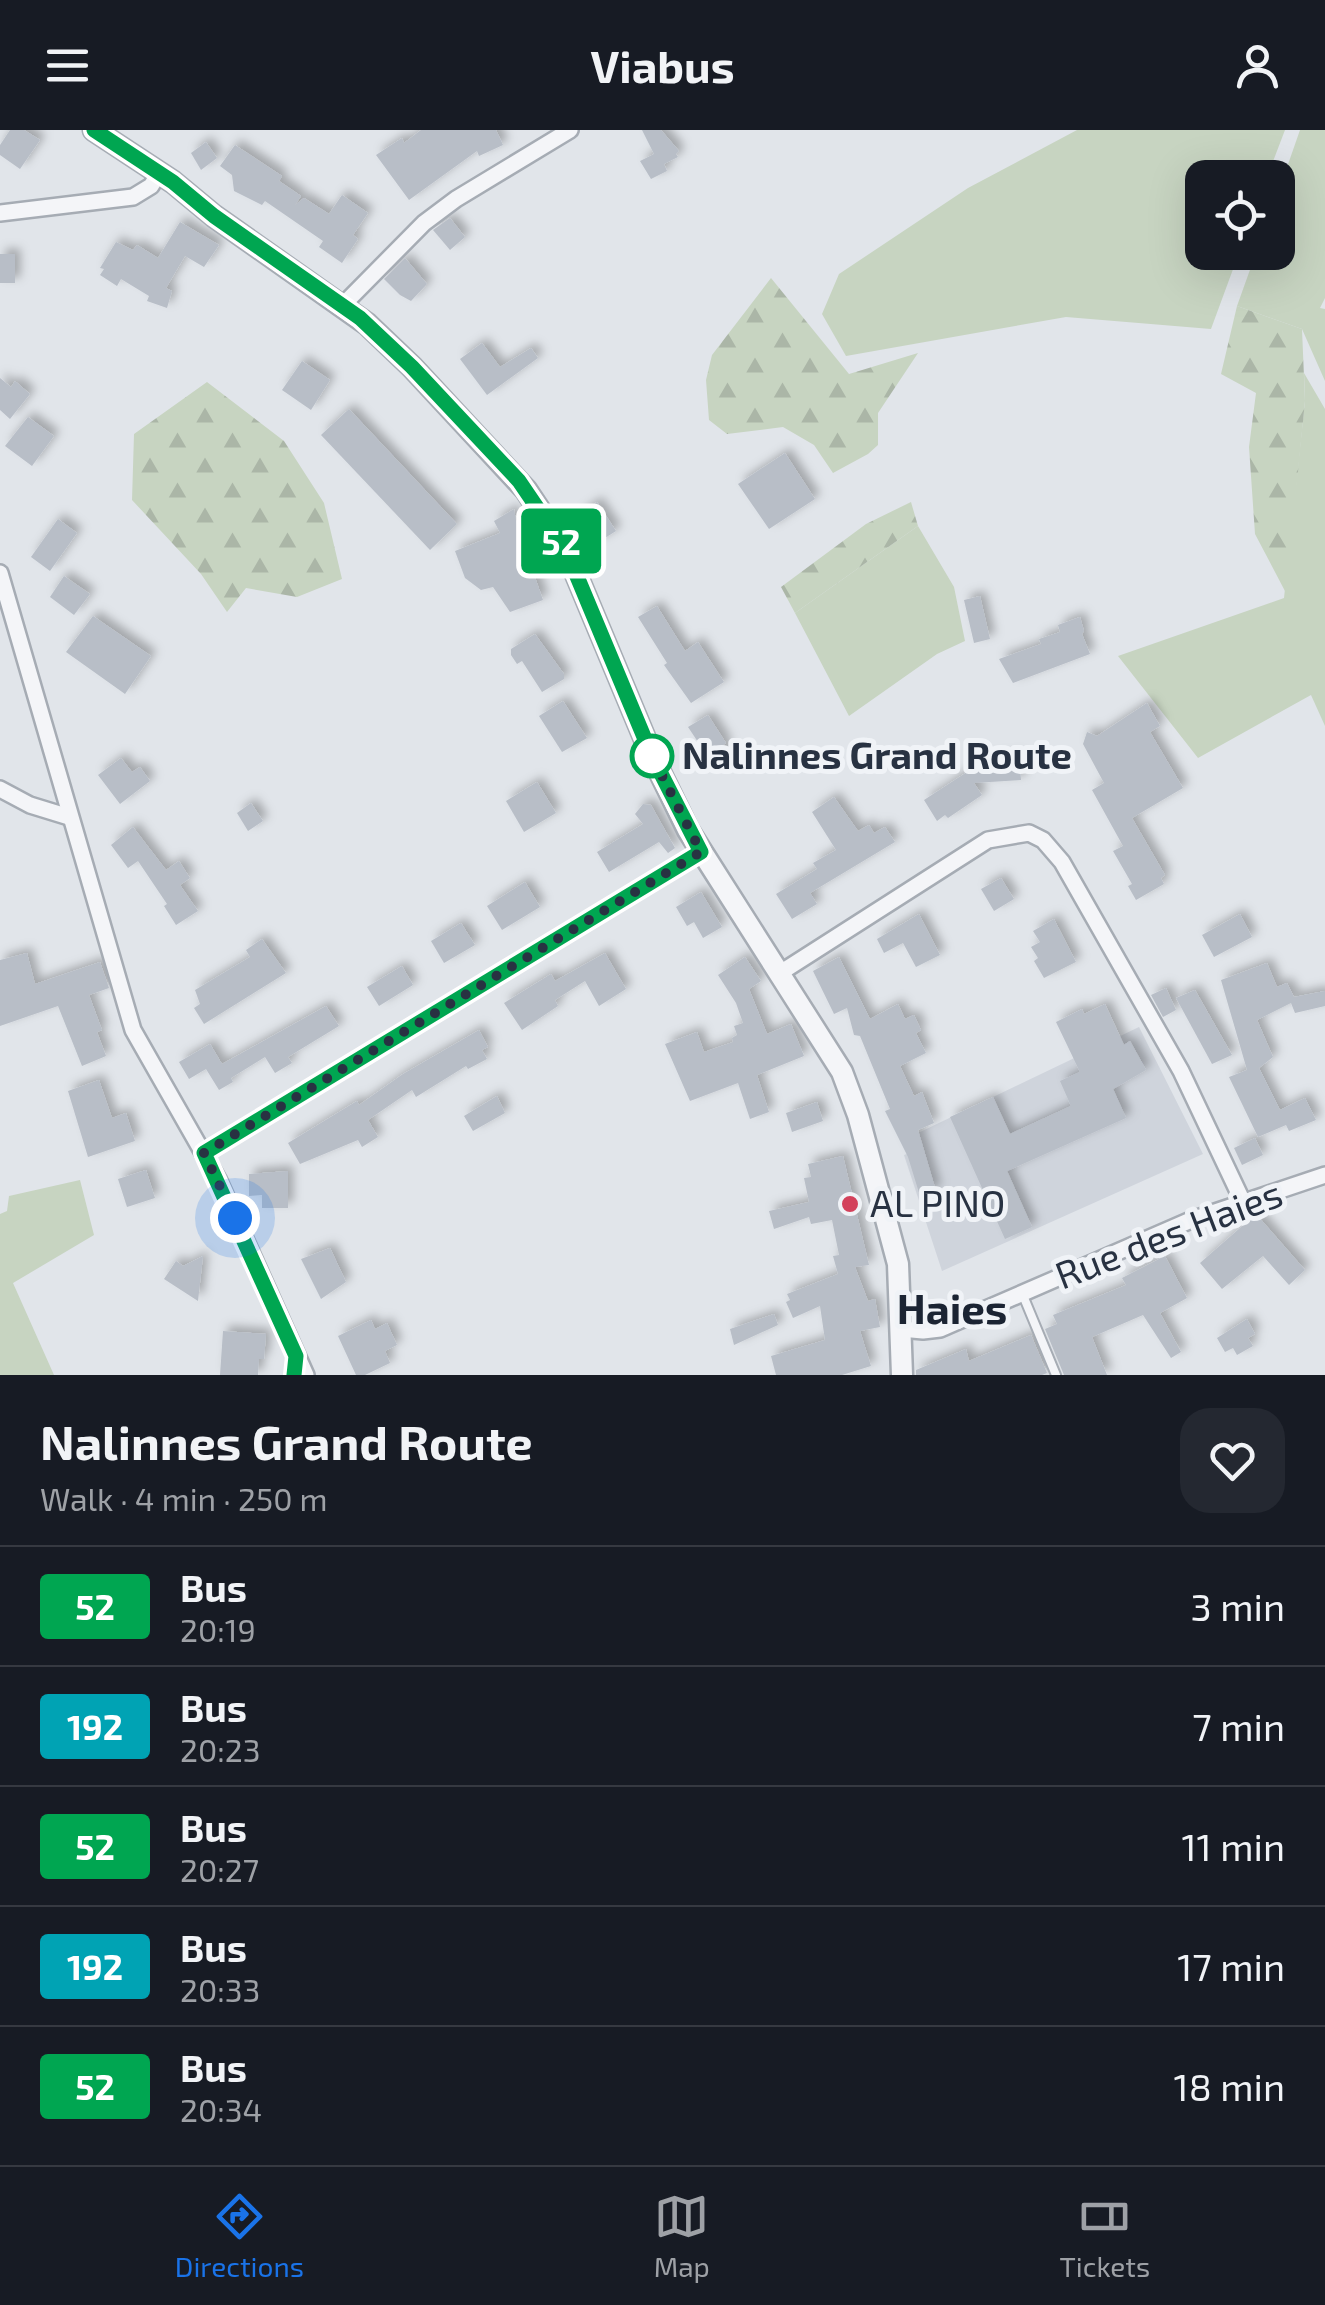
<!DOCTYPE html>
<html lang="en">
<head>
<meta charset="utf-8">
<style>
  body { margin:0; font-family:"Exo 2",sans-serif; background:#242831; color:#f1f3f6; height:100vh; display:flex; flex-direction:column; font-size:38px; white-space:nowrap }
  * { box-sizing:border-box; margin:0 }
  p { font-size:32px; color:#9ea1a6 }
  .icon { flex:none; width:55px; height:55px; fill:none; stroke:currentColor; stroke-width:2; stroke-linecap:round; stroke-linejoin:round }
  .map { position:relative; height:1245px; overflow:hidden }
  .drawer { display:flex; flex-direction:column; background:#171b24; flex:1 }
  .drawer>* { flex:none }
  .badge { padding:0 20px; border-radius:8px; font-size:35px; line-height:65px }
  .controls { position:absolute; left:1185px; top:30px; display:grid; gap:20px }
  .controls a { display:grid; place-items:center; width:110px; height:110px; border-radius:20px; background:#171b24; box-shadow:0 10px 40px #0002; font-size:50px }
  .you { position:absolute; width:50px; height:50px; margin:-25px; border:8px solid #fff; border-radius:50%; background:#1a73e8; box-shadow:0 0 0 15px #1a73e833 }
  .map>.badge { position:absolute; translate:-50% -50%; box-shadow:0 0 0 5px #fff }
  .round { display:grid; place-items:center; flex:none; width:105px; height:105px; border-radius:30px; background:#242831 }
  .overview { display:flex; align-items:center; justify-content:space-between; height:170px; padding:0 40px }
  h1 { font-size:48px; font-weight:700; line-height:75px }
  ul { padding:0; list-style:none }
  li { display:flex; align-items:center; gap:30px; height:120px; padding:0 40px; border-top:2px solid #363941 }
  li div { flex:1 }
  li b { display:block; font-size:38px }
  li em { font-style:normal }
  li .badge { min-width:110px; font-weight:700; text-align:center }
  header { display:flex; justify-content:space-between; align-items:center; height:130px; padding:0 40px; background:#171b24; font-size:45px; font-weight:700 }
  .menu { display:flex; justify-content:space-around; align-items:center; height:140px; border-top:2px solid #363941; background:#171b24; font-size:28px; color:#9ea1a6 }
  .menu a { display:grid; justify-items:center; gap:5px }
  .menu .current { color:#1a73e8 }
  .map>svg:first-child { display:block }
  .built { fill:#cfd4dc }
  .green { fill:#c7d4c1 }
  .forest { fill:url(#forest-firs) }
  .building { fill:#b8bec7; filter:url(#shadow) }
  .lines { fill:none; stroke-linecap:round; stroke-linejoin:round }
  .service-casing { stroke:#a6acb4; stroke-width:12 }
  .minor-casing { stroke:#a6acb4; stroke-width:20 }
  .tertiary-casing { stroke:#a6acb4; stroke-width:25 }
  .service { stroke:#f4f5f8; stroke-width:8 }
  .minor { stroke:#f4f5f8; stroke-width:15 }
  .tertiary { stroke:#f4f5f8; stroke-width:20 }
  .line-casing { stroke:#fff; stroke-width:22 }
  .line { stroke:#00a651; stroke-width:15 }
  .walk { stroke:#283242; stroke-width:10; stroke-dasharray:0 18 }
  .stop-dot { fill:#fff; stroke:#00a651; stroke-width:5 }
  .poi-dot { fill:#d3415b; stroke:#f0f3f7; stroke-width:4 }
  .labels { text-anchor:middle; stroke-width:10; stroke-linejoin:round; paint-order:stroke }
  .stop-label { font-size:38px; font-weight:bold; fill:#283242; stroke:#f0f3f7; text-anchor:start }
  .poi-label { font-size:38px; fill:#283242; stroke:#f0f3f7; text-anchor:start }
  .street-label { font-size:38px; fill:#283242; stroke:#f0f3f7 }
  .quarter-label { font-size:42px; font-weight:bold; fill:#1b2433; stroke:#f0f3f7 }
</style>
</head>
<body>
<header><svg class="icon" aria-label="menu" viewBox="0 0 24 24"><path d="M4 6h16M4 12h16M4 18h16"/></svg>Viabus<svg class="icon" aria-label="person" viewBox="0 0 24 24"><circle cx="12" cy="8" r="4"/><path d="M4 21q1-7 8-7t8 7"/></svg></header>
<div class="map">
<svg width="1325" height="1245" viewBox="0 0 1325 1245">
  <defs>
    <pattern id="forest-firs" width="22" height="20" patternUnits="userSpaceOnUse" patternTransform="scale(2.5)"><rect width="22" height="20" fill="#c7d4c1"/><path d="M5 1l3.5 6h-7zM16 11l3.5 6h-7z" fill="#abb6a7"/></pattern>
    <filter id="shadow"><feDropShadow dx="5.5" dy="-5.5" stdDeviation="5" flood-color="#0004"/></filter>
  </defs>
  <rect width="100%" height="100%" fill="#e1e5ea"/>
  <!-- built -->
  <polygon class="built" points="1139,897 1203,1024 942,1141 904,1025 921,1019 916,1004"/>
  <!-- green -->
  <g class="green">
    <polygon points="1077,0 1285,0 1267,47 1202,48 1202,122 1239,123 1211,199 1066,187 846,226 822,184 839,144 968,58"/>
    <polygon points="1300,0 1325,0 1325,168 1320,178 1325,179 1325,251 1302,199 1237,176 1256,123 1278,122 1278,63"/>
    <polygon points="1304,243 1325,279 1325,596 1311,565 1198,628 1118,526 1284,468 1305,271"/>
    <polygon points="918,396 954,457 965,511 937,524 849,586 795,483"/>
    <polygon points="80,1050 94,1105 13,1153 54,1245 0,1245 0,1084 7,1081 9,1066"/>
  </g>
  <!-- forest -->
  <g class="forest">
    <polygon points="771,148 849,244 918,223 878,283 878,315 868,324 833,343 814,315 783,297 727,304 709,290 706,250 712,225"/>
    <polygon points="1237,176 1302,199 1305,271 1286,463 1255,404 1249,317 1256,263 1221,244"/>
    <polygon points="207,252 284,311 324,373 342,449 297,467 246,458 227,482 201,444 132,370 134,304"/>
    <polygon points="911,372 918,396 795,483 781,457 866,394"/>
  </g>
  <!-- building -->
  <g class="building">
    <polygon points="10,0 24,0 40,10 20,39 0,25 0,15"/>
    <polygon points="421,0 496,0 503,15 479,26 477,21 409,70 376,25 402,8 404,13"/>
    <polygon points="642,0 661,0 679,21 676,24 678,27 664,34 667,41 651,49 640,31 654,24"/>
    <polygon points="206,12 217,28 201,40 191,23"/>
    <polygon points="235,15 282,46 279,51 301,66 295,75 304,68 329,84 342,65 368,83 353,105 358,109 342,133 319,117 323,111 265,71 262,75 234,61 232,45 220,36"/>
    <polygon points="450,88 465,107 450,120 433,100"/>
    <polygon points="180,92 219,115 204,137 185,126 166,158 172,161 167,178 147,171 149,166 121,149 117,156 100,145 104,139 100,138 116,112 133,120 137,115 158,128"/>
    <rect x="0" y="124" width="15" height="29"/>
    <polygon points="405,128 427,154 411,171 400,165 384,149"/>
    <polygon points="482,213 500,237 531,218 538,228 487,265 460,229"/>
    <polygon points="302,231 330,250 311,280 282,260"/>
    <polygon points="0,248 11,257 15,251 30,264 10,289 0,280"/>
    <polygon points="349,279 457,394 430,420 321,305"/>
    <polygon points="28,287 54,306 32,336 5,316"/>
    <polygon points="785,323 815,369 769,399 738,354"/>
    <polygon points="597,372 616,401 597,413 578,385"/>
    <polygon points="514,379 517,396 543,470 510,482 493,457 481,460 465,448 455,421 500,403 494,391"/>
    <polygon points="58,389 77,403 50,441 31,427"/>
    <polygon points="64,446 90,464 74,485 50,467"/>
    <polygon points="980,466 990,509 974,513 964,470"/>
    <polygon points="657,476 685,521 698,512 724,552 691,573 664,535 667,533 638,487"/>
    <polygon points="93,486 151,526 125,564 66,522"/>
    <polygon points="1080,487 1084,501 1082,504 1090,524 1013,553 999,529 1041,514 1039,509 1060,502 1058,495"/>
    <polygon points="535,504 564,544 564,549 542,562 522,531 517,534 511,525 511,519"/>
    <polygon points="563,571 587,608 562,622 539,586"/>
    <polygon points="1147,573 1160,596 1150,602 1183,658 1132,688 1165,745 1161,748 1164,754 1136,770 1128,756 1132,754 1113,721 1123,716 1092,660 1104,653 1083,614 1087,602 1097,606"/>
    <polygon points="708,585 726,613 723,615 730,626 714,636 688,597"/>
    <polygon points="121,628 132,642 140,637 150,651 120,674 98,645"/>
    <polygon points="1019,628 1021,650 974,653 982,665 948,688 945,685 937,691 924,670 984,631"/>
    <polygon points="537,652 556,683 524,702 506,671"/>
    <polygon points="834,667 858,701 869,695 874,703 885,697 895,712 810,763 817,774 792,789 776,764 817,739 813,733 836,720 812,682"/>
    <polygon points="251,673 263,691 248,701 237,683"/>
    <polygon points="643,674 651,675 675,718 668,723 659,712 609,742 597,722 643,694 635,684"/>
    <polygon points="133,697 166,740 179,731 190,748 180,755 198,781 176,795 164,776 167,774 138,731 128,738 111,715"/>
    <polygon points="1001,748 1014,769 994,781 981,759"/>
    <polygon points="525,752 540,777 502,800 487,776"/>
    <polygon points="701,762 722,797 703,808 694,792 687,796 676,777"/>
    <polygon points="919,784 940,825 916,837 903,813 884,823 877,809"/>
    <polygon points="1240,784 1252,807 1214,827 1202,805"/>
    <polygon points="1054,789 1076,832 1044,848 1034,831 1038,828 1031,817 1040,812 1033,801"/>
    <polygon points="461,793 475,815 444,833 431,811"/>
    <polygon points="262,809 286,843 204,894 194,878 200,874 195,860 250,827 246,820"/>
    <polygon points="27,823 35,854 100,832 109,858 89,865 102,900 97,902 106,926 82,936 58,876 0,896 0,830"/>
    <polygon points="605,823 626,859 599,876 585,851 555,870 558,876 522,900 504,873 551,844 555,851"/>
    <polygon points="745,827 761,851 749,859 767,904 791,894 804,926 757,945 769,982 750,989 738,953 690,971 665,914 697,902 704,922 733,912 732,908 737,905 734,896 743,893 736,873 718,845"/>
    <polygon points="839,827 870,889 898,874 905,889 914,885 921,900 916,903 926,923 900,936 914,966 922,962 934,993 918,1000 936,1061 920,1066 908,1027 885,981 890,979 860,906 854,905 847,878 834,884 813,841"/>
    <polygon points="1267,833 1277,857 1287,853 1294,867 1325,861 1325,876 1295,883 1291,873 1257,890 1273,927 1259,938 1280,980 1305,968 1316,990 1289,1001 1286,995 1258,1007 1229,947 1247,940 1221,850"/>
    <polygon points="402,836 413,855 379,876 367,857"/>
    <polygon points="1166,858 1176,880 1163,887 1151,865"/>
    <polygon points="1195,860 1232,925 1212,934 1176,868"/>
    <polygon points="1105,874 1124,915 1130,911 1146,940 1113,959 1126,988 1007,1041 1032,1097 1005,1109 950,987 993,967 1010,1004 1071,976 1060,951 1080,942 1056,892 1082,879 1084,884"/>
    <polygon points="326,876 339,896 288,927 292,933 275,943 265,927 231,948 233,952 219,960 206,939 189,949 179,932 210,914 222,934"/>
    <polygon points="479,900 488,917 482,920 487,929 468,939 466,936 416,967 412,960 368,990 378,1007 362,1017 358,1010 300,1034 288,1013 357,971 359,975 403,944"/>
    <polygon points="99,950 112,988 126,983 135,1011 88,1027 68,961"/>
    <polygon points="497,966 505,983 473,1001 464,986"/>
    <polygon points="817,972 823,991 792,1002 786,983"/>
    <polygon points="1255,1008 1263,1025 1242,1035 1234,1018"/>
    <polygon points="843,1026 869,1135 855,1137 868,1171 875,1169 880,1197 860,1201 871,1236 842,1245 776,1245 771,1226 825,1210 820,1176 793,1188 786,1172 790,1170 787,1164 838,1144 833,1126 839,1125 832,1090 811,1094 809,1087 774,1099 769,1081 809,1072 804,1048 811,1047 808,1034"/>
    <polygon points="146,1040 155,1068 127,1077 118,1049"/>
    <polygon points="288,1041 288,1078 262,1078 262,1065 249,1066 249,1044"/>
    <polygon points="1256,1084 1305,1140 1289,1155 1263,1126 1222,1159 1200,1133"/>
    <polygon points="330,1118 346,1152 321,1169 301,1129"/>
    <polygon points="203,1126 198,1171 164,1149 176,1131 183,1136"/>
    <polygon points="1165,1126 1187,1168 1160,1183 1181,1222 1171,1228 1143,1185 1092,1207 1107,1245 1064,1245 1045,1199 1057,1194 1053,1185 1126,1155 1122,1148"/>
    <polygon points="774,1184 778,1195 734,1215 730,1199"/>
    <polygon points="1247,1189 1255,1204 1248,1208 1253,1216 1237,1225 1233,1218 1225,1222 1217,1208"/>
    <polygon points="371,1190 375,1199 387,1193 397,1215 385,1221 390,1233 365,1245 356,1245 338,1206"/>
    <polygon points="223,1201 266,1204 264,1229 259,1229 258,1245 220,1245"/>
    <polygon points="1031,1205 1047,1243 1042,1245 916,1245 916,1240 966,1219 969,1231"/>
  </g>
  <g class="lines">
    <defs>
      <polyline id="service" points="1022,1163 1056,1245"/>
      <g id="minor">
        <polyline points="0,83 133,67 151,56 159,43"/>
        <polyline points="343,175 424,93 456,69 570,0"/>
        <polyline points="0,443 133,900 219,1051 306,1245"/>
        <polyline points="0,659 30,675 69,687"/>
        <polyline points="780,843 988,710 1029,703 1043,710 1062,732 1181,941 1243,1072"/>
        <polyline points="204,1023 701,722"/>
        <polyline points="901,1199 923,1201 940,1199 1191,1090 1325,1045"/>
      </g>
      <polyline id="tertiary" points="94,0 173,52 214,86 367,194 412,237 526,360 566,420 652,626 688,700 842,942 858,985 898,1134 902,1245"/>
    </defs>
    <!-- service casing -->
    <use href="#service" class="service-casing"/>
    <!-- minor casing -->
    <use href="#minor" class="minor-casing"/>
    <!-- tertiary casing -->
    <use href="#tertiary" class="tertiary-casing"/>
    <!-- service -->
    <use href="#service" class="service"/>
    <!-- minor -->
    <use href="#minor" class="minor"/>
    <!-- tertiary -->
    <use href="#tertiary" class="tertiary"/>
  </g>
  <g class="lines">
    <defs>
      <polyline id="line" points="94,0 173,52 214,86 360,188 412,237 519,351 566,420 652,626 701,722 204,1023 296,1226 294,1245"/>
    </defs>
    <!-- line casing -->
    <use href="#line" class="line-casing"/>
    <!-- line -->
    <use href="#line" class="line"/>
    <!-- walk -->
    <polyline class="walk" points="235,1088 204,1023 701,722 652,626"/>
  </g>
  <!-- markers -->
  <circle class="stop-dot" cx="652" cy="626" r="20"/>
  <circle class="poi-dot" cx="850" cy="1074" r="10"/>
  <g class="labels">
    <!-- stop labels -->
    <g class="stop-label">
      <text x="682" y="639">Nalinnes Grand Route</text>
    </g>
    <!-- poi labels -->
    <g class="poi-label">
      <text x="870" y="1087">AL PINO</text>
    </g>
    <!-- street labels -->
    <g class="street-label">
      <text transform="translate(1169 1105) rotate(-21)" y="13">Rue des Haies</text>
    </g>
    <!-- quarter labels -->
    <g class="quarter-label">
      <text x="952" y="1194">Haies</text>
    </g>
  </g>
</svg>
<div class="controls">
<a><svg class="icon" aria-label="locate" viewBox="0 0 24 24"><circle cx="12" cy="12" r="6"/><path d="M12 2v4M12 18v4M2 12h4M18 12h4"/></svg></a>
</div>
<div class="you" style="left:235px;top:1088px"></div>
<b class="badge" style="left:561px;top:411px;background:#00a651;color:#fff">52</b>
</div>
<section class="drawer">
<div class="overview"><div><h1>Nalinnes Grand Route</h1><p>Walk · 4 min · 250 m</p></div><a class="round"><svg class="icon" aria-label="heart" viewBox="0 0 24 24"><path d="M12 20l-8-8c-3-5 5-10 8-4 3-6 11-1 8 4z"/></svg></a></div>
<ul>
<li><span class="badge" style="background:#00a651;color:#fff">52</span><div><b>Bus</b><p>20:19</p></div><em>3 min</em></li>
<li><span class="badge" style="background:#00a3b4;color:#fff">192</span><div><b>Bus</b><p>20:23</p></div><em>7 min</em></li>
<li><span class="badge" style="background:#00a651;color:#fff">52</span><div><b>Bus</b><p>20:27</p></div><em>11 min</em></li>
<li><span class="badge" style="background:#00a3b4;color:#fff">192</span><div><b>Bus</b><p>20:33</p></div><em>17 min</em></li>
<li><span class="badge" style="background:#00a651;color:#fff">52</span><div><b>Bus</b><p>20:34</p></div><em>18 min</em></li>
</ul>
</section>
<nav class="menu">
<a class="current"><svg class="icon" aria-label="directions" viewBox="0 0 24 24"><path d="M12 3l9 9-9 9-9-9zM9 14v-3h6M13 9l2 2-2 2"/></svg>Directions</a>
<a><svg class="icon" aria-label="map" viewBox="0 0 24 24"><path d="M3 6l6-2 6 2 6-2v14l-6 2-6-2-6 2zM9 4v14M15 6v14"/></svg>Map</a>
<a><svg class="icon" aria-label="tickets" viewBox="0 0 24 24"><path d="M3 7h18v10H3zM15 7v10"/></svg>Tickets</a>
</nav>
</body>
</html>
